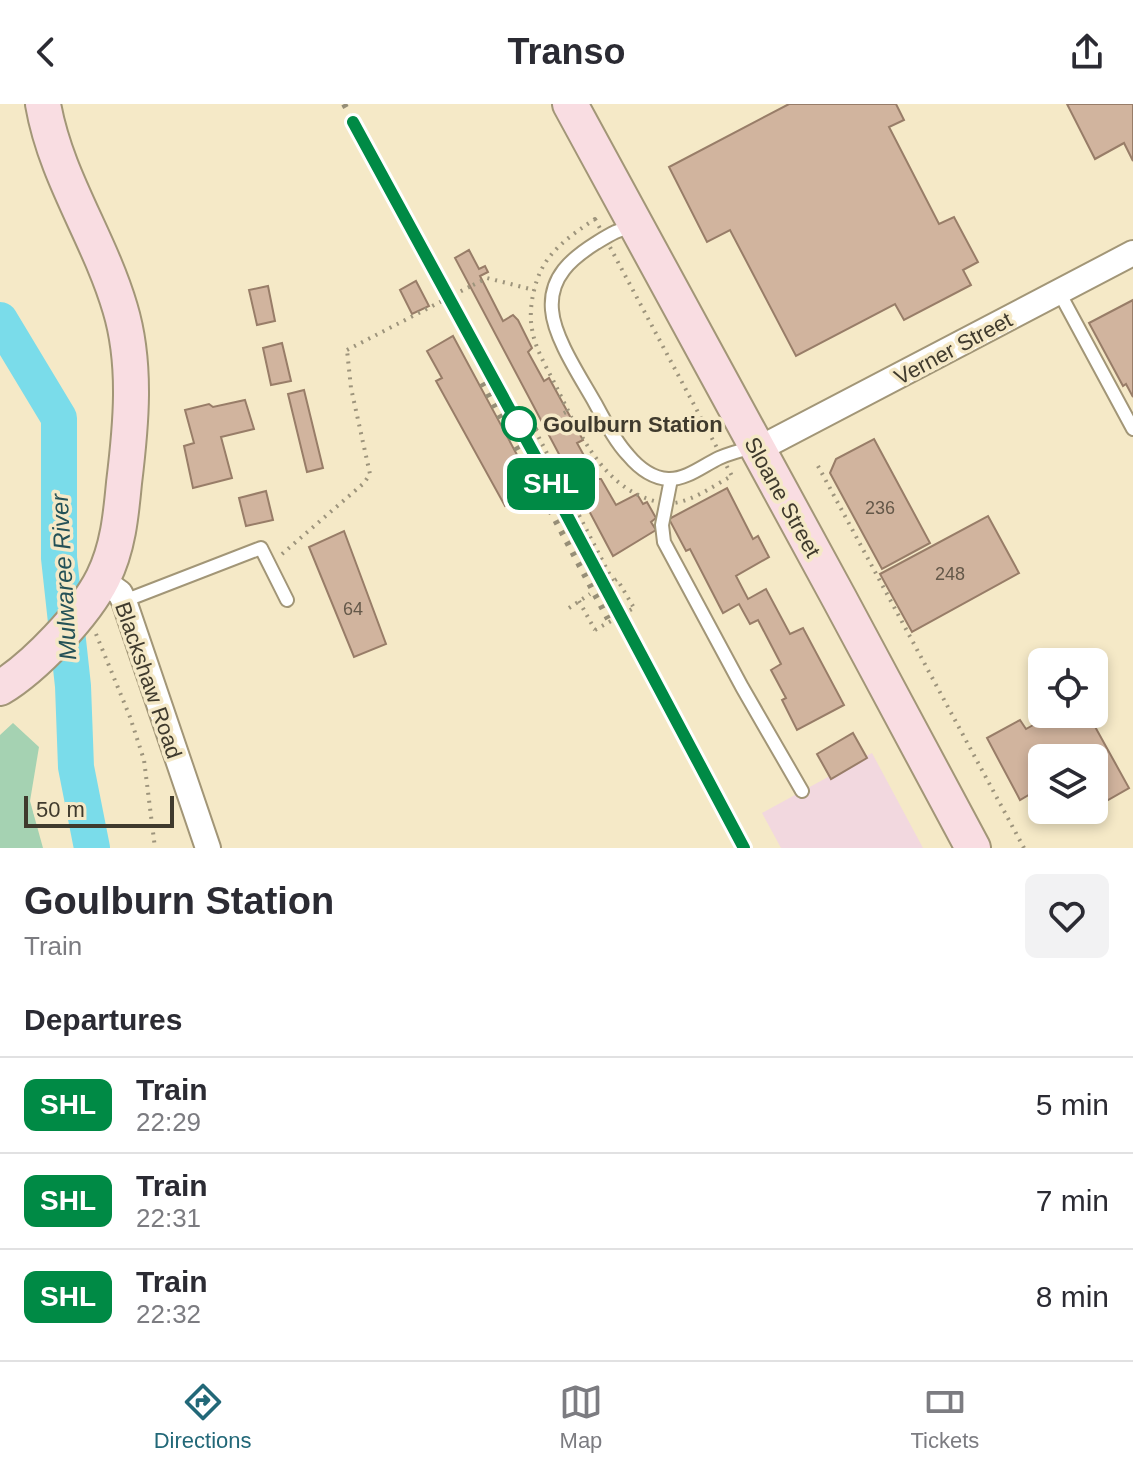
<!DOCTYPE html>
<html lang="en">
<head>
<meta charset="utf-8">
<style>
  body { margin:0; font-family:Arial,sans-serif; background:#f2f2f3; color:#2b2b33; height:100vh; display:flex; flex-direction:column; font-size:30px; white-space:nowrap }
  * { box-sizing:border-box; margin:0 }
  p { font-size:26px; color:#7c7c81 }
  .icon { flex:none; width:44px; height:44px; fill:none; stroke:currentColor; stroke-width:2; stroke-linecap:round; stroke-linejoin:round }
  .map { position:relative; height:744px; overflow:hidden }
  .drawer { display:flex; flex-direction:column; background:#fff; flex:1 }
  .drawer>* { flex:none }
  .badge { padding:0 16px; border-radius:12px; font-size:28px; line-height:52px }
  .buttons { position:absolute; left:1028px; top:544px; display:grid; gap:16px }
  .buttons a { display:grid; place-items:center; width:80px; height:80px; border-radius:12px; background:#fff; box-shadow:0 4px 12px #0003; font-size:40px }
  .scale { position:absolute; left:24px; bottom:20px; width:150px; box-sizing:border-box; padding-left:8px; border:4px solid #3f3a2d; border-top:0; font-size:22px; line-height:28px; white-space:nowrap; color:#3f3a2d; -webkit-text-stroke:6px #f5e9c7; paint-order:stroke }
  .map>.badge { position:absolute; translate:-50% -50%; box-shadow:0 0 0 4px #fff }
  h2 { padding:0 24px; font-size:30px; line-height:72px }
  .round { display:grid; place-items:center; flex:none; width:84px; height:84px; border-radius:12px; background:#f2f2f3 }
  .overview { display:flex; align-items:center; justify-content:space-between; height:136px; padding:0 24px }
  h1 { font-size:38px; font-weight:600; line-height:60px }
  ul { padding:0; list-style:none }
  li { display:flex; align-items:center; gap:24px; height:96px; padding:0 24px; border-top:2px solid #e1e1e2 }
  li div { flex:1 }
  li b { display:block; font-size:30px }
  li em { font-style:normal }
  li .badge { min-width:88px; font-weight:700; text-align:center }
  header { display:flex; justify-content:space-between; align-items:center; height:104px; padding:0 24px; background:#fff; font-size:36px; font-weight:600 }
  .tabs { display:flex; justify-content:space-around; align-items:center; height:112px; border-top:2px solid #e1e1e2; background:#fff; font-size:22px; color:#7c7c81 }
  .tabs a { display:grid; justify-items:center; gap:4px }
  .tabs .selected { color:#226878 }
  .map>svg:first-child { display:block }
  .commercial { fill:#f2d8df }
  .green { fill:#a5d2b2 }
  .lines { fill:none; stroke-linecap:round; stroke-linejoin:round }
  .river { stroke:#7adcea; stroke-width:36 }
  .building { fill:#d1b49e; stroke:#987d68; stroke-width:2 }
  .lane-casing { stroke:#a29677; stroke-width:16 }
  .street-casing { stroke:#a29677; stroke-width:28 }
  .secondary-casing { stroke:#a29677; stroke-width:38 }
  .path { stroke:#9d947c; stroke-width:4; stroke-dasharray:2 6; stroke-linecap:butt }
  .lane { stroke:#fff; stroke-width:12 }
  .street { stroke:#fff; stroke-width:24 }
  .secondary { stroke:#f9dde2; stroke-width:34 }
  .rail { stroke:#968e77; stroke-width:6; stroke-dasharray:4 8; stroke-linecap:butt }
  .path-bridge { stroke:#9d947c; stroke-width:4; stroke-dasharray:2 6; stroke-linecap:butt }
  .line-casing { stroke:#fff; stroke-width:18 }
  .line { stroke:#008a45; stroke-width:12 }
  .stop-dot { fill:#fff; stroke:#008a45; stroke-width:4 }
  .labels { text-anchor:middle; stroke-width:7; stroke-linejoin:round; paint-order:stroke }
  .number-label { font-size:18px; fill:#645849 }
  .street-label { font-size:22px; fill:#3f3a2d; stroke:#f5e9c7 }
  .stop-label { font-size:22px; font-weight:bold; fill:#3f3a2d; stroke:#f5e9c7; text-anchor:start }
  .water-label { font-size:24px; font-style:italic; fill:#245157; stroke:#f5e9c7 }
</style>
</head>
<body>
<header><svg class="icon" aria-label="back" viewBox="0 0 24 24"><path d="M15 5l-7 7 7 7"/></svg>Transo<svg class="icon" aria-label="share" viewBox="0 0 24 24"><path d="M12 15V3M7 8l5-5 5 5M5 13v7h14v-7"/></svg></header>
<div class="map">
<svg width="1133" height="744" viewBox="0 0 1133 744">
  <rect width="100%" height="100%" fill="#f5e9c7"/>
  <!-- commercial -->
  <polygon class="commercial" points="872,649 923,744 781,744 762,709"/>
  <!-- green -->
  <polygon class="green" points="13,619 39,643 30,697 43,744 0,744 0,631"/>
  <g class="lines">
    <!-- river -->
    <polyline class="river" points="0,216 59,314 59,454 73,582 76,663 92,744"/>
  </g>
  <!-- building -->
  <g class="building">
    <polygon points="789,0 896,0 904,16 889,23 939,120 954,113 978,158 963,166 971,181 904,216 895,200 796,252 730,126 707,138 669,63"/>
    <polygon points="1067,0 1133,0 1133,57 1124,39 1095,55"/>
    <polygon points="469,146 479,165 485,162 488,168 480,172 503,217 513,211 518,216 532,244 528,248 544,277 549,274 583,336 577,339 597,375 601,375 616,401 637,390 643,400 647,398 656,414 651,418 656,426 613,452 455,154"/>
    <polygon points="416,177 429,202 412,210 400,186"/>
    <polygon points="268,182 275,217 257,221 249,186"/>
    <polygon points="1133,196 1133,293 1126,280 1123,282 1089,219"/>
    <polygon points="453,232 536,386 505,402 436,277 442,274 427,247"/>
    <polygon points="282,239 291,277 271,281 263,244"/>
    <polygon points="304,286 323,364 307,368 288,290"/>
    <polygon points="245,296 254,325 221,333 232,374 193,384 184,342 194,339 185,306 209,300 213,303"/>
    <polygon points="874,335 930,439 882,465 830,369 836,355"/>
    <polygon points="727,384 753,435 758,432 769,453 736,472 748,495 766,485 790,530 803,524 844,601 797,626 782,596 786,594 771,566 781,560 758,516 750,520 739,500 723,509 690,445 686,447 669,415"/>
    <polygon points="266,387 273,416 246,422 239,394"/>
    <polygon points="988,412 1019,469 912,528 880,470"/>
    <polygon points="344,427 386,540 354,553 309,443"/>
    <polygon points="1053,610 1088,610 1129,684 1094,704 1094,654 1042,654 1042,683 1020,696 987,634 1020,616 1026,625"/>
    <polygon points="853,629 867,654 831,675 817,650"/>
    <polygon points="1062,706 1090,706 1068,718"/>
  </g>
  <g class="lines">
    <defs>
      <g id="lane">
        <path d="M635,122C620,124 609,131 596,139C572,154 549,173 552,206C554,234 581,274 595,299C605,317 614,336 628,351C638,363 652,374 668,375C686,376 704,361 719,354C730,349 742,346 754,343"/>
        <polyline points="1059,188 1133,325"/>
        <polyline points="671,375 662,421 664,438 742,583 802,687"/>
        <polyline points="124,497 261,444 287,496"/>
      </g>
      <g id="street">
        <polyline points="772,338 1133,149"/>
        <polyline points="102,476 120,489 124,497 208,744"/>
      </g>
      <g id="secondary">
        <polyline points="570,0 839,494 973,744"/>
        <path d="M0,584C35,563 85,510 103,474C118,444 121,411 124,379C131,322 137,260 120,204C99,133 56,74 43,0"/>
      </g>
    </defs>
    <!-- lane casing -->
    <use href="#lane" class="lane-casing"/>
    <!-- street casing -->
    <use href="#street" class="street-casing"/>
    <!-- secondary casing -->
    <use href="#secondary" class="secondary-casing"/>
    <!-- path -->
    <g class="path">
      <path d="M595,115L732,372C712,382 687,402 664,399C605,390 579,329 556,282C547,264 535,245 532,225C529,209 532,191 537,176C547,147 570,132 595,115Z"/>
      <polyline points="473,181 487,174 534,186"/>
      <polyline points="535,326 613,477"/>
      <polyline points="529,329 568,307"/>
      <polyline points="818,362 1024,744"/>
      <polyline points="282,450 364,379 370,370 351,284 347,246"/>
      <polyline points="608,480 617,475 634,504"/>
      <polyline points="579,497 595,526"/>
      <polyline points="569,504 590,490"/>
      <polyline points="96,530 130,613 144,656 155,744"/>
    </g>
    <!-- lane -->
    <use href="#lane" class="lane"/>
    <!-- street -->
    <use href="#street" class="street"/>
    <!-- secondary -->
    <use href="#secondary" class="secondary"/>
    <!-- rail -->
    <g class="rail">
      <polyline points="344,0 545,370 744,744"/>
      <polyline points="482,279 608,515"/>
    </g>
    <!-- path-bridge -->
    <g class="path-bridge">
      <polyline points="347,246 473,181"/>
      <polyline points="595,526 634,504"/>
    </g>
  </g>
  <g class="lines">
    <defs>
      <polyline id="line" points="353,18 545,370 744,744"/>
    </defs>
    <!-- line casing -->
    <use href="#line" class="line-casing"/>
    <!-- line -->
    <use href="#line" class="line"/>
  </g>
  <!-- markers -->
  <circle class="stop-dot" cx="519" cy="320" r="16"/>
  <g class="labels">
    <!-- number labels -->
    <g class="number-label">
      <text x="880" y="410">236</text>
      <text x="950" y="476">248</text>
      <text x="353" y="511">64</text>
    </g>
    <!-- street labels -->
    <g class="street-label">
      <text transform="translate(953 244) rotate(-28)" y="8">Verner Street</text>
      <text transform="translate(783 393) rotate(61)" y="8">Sloane Street</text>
      <text transform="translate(149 576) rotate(71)" y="8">Blackshaw Road</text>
    </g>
    <!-- stop labels -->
    <g class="stop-label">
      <text x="543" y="328">Goulburn Station</text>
    </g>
    <!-- water labels -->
    <g class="water-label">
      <text transform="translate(64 473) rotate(-93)" y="8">Mulwaree River</text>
    </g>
  </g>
</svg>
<div class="buttons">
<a><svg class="icon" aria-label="locate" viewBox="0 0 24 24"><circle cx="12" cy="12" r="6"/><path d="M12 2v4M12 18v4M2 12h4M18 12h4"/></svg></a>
<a><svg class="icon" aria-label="layers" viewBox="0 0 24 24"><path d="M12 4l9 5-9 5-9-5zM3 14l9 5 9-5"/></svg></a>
</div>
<div class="scale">50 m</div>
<b class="badge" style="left:551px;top:380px;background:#008a45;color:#fff">SHL</b>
</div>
<section class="drawer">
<div class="overview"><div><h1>Goulburn Station</h1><p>Train</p></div><a class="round"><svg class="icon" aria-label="heart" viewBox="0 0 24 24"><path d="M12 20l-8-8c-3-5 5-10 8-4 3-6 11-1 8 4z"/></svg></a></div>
<h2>Departures</h2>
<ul>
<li><span class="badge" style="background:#008a45;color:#fff">SHL</span><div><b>Train</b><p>22:29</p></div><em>5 min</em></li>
<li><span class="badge" style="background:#008a45;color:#fff">SHL</span><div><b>Train</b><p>22:31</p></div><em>7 min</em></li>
<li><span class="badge" style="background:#008a45;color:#fff">SHL</span><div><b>Train</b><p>22:32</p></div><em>8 min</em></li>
</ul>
</section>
<nav class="tabs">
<a class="selected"><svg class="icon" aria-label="directions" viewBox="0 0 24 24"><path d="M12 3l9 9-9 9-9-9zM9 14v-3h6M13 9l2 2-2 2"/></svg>Directions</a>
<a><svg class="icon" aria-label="map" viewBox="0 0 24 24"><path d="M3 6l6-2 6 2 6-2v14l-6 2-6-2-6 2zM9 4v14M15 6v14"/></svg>Map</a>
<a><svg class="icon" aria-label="tickets" viewBox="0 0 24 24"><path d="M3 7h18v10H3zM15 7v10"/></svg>Tickets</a>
</nav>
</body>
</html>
